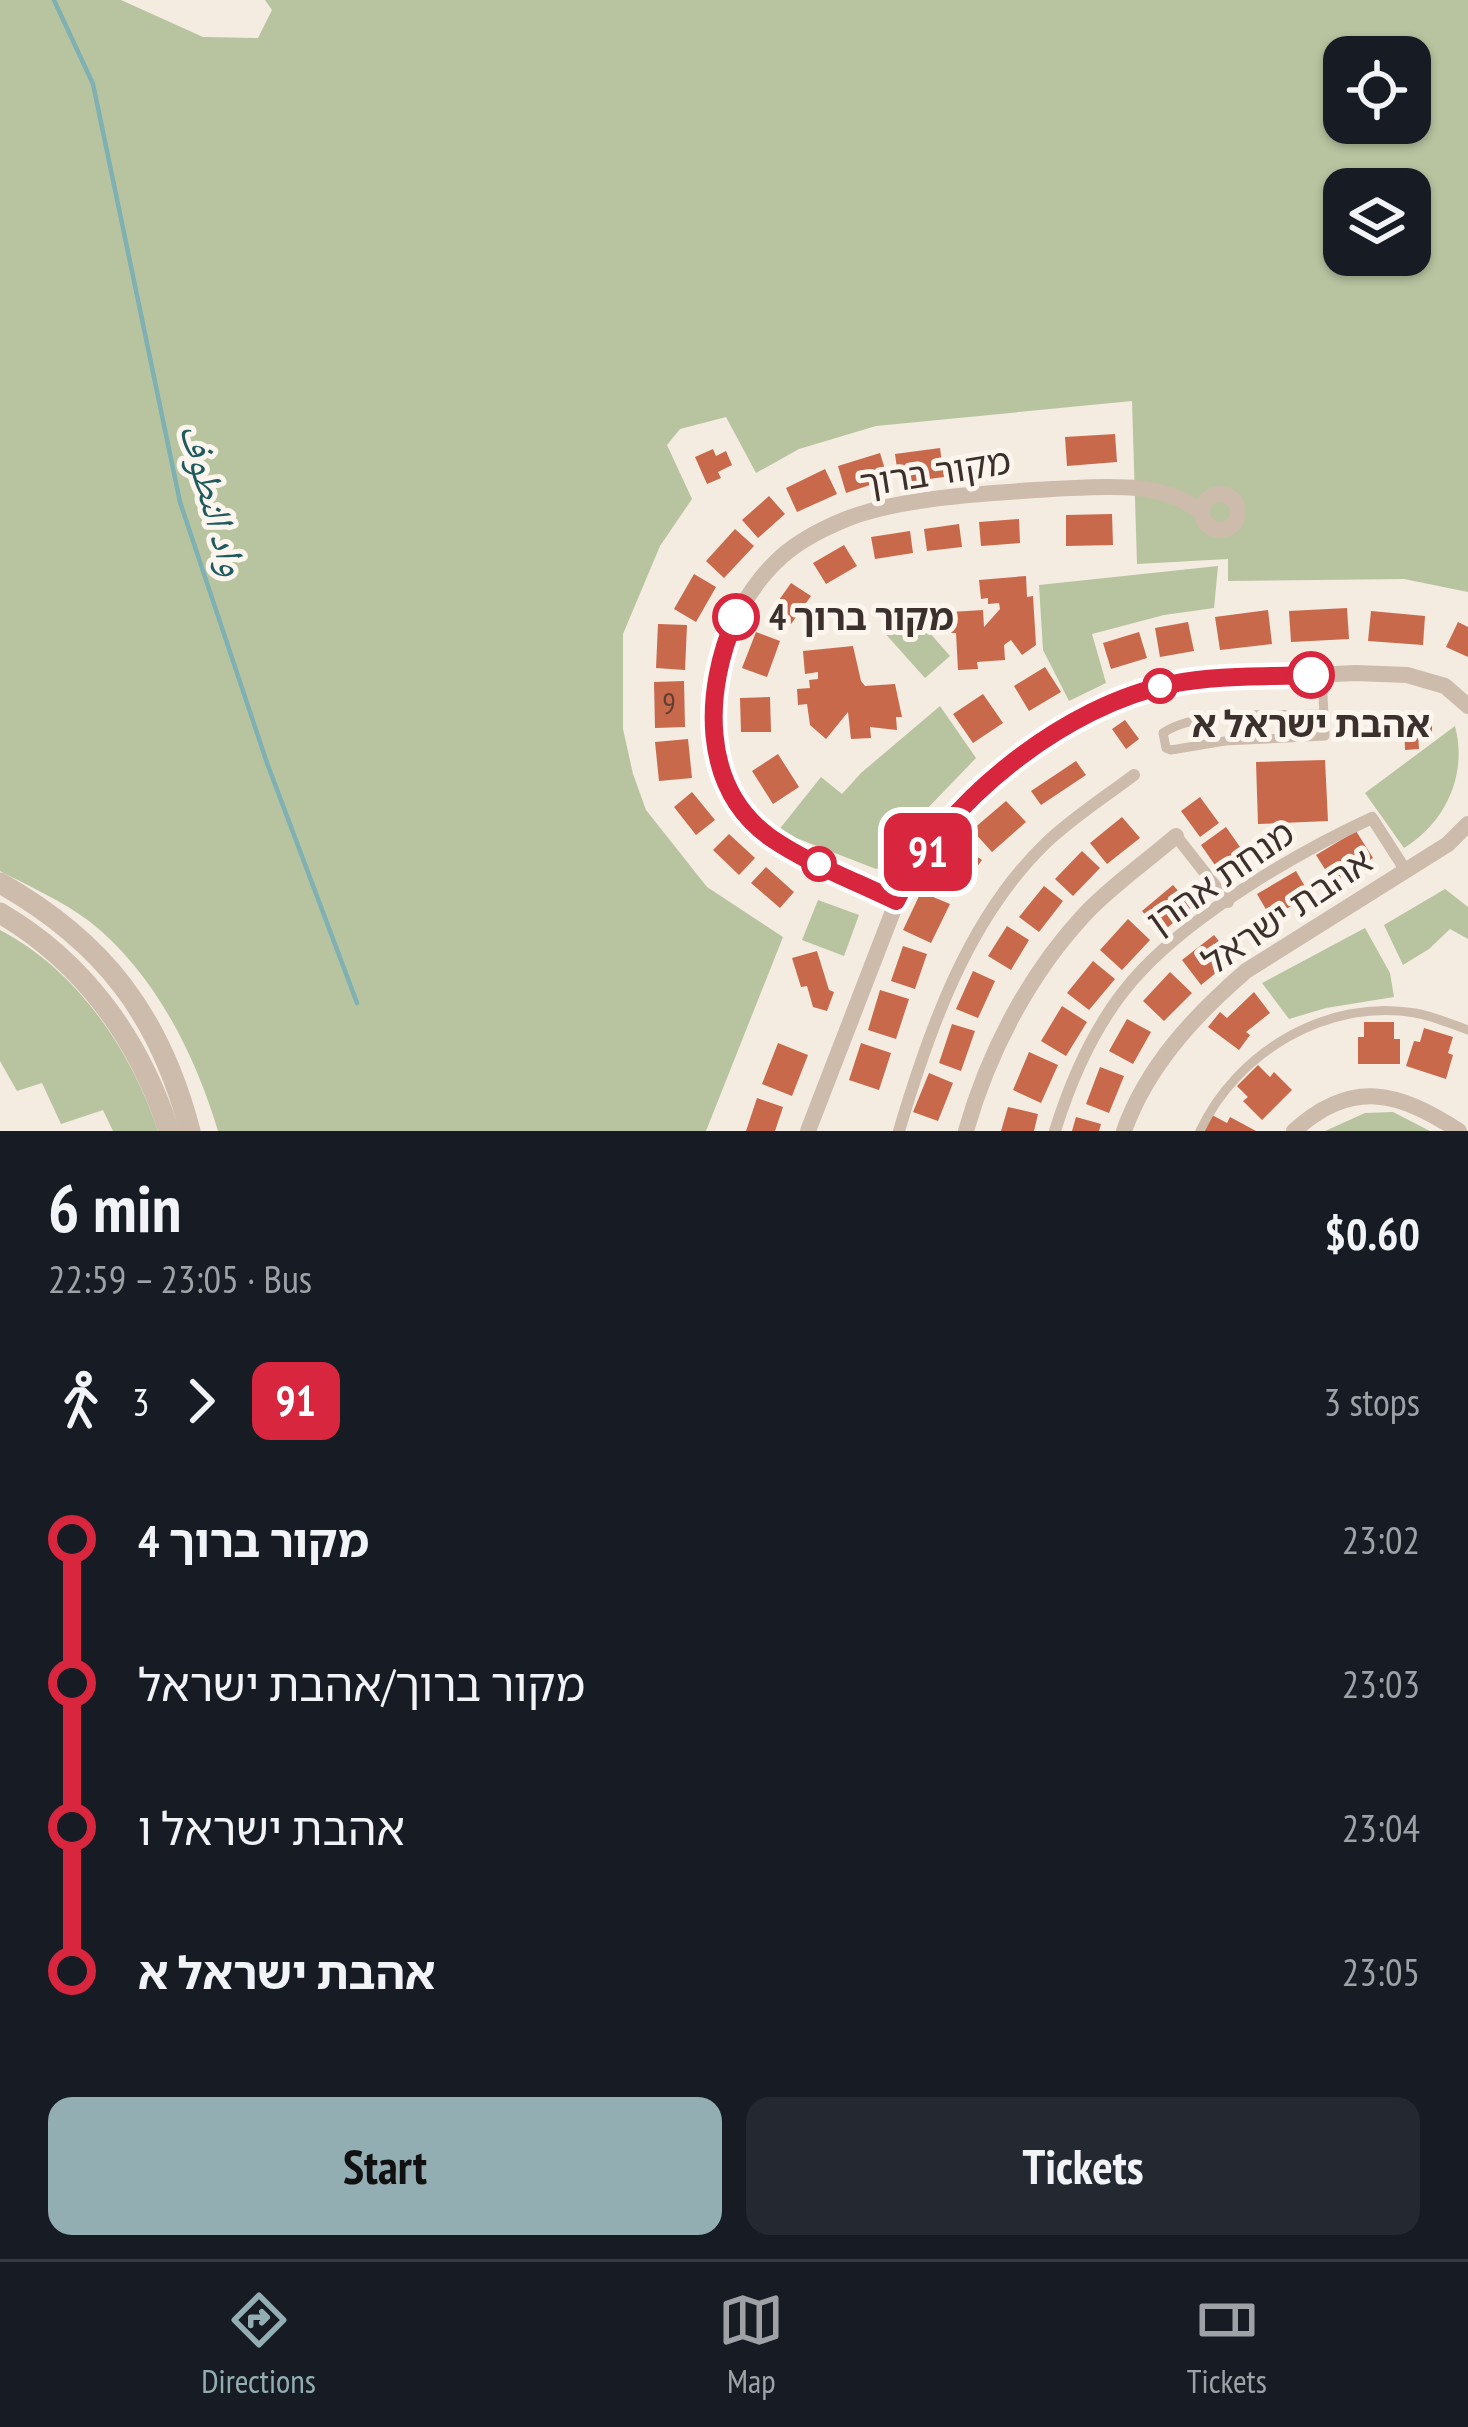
<!DOCTYPE html>
<html lang="en">
<head>
<meta charset="utf-8">
<style>
  body { margin:0; font-family:"PT Sans Narrow","Noto Naskh Arabic","Noto Sans Hebrew",sans-serif; background:#242831; color:#f1f3f6; height:100vh; display:flex; flex-direction:column; font-size:45px; white-space:nowrap }
  * { box-sizing:border-box; margin:0 }
  p { font-size:39px; color:#9ea1a6 }
  .icon { flex:none; width:66px; height:66px; fill:none; stroke:currentColor; stroke-width:2; stroke-linecap:round; stroke-linejoin:round }
  .map { position:relative; height:1131px; overflow:hidden }
  .sheet { display:flex; flex-direction:column; background:#171b24; flex:1 }
  .sheet>* { flex:none }
  .badge { padding:0 24px; border-radius:18px; font-size:42px; line-height:78px }
  .controls { position:absolute; left:1323px; top:36px; display:grid; gap:24px }
  .controls a { display:grid; place-items:center; width:108px; height:108px; border-radius:24px; background:#171b24; box-shadow:0 3px 9px #0004; font-size:60px }
  .map>.badge { position:absolute; translate:-50% -50%; box-shadow:0 0 0 6px #fff }
  .legs { display:flex; align-items:center; gap:18px; height:132px; padding:0 48px; font-size:39px }
  .legs p { margin-inline-start:auto }
  .headline { display:flex; align-items:center; justify-content:space-between; height:204px; padding:0 48px }
  h1 { font-size:66px; font-weight:700; line-height:90px }
  .cta { display:flex; gap:24px; margin-top:auto; padding:24px 48px }
  .cta a { flex:1; height:138px; border-radius:24px; background:#92aeb2; color:#111; font-size:48px; font-weight:700; line-height:138px; text-align:center }
  .cta a+a { background:#242831; color:#f1f3f6 }
  ul { padding:0 48px; list-style:none }
  li { display:flex; align-items:center; gap:42px; height:144px; font-size:45px }
  li i { display:grid; place-items:center; width:18px; height:100%; margin:0 15px; background:currentColor }
  li i::after { content:''; width:30px; height:30px; margin:-15px; border:9px solid; border-radius:50%; background:#171b24 }
  li p { margin-inline-start:auto }
  li:first-child i { background:linear-gradient(#0000 50%,currentColor 0) }
  li:last-child i { background:linear-gradient(currentColor 50%,#0000 0) }
  .tabs { display:flex; justify-content:space-around; align-items:center; height:168px; border-top:3px solid #363941; background:#171b24; font-size:33px; color:#9ea1a6 }
  .tabs a { display:grid; justify-items:center; gap:6px }
  .tabs .selected { color:#92aeb2 }
  .map>svg:first-child { display:block }
  .green { fill:#b8c4a0; fill-rule:evenodd }
  .lines { fill:none; stroke-linecap:round; stroke-linejoin:round }
  .stream { stroke:#7fb0b2; stroke-width:4.5 }
  .building { fill:#c8694b }
  .service { stroke:#cdbbac; stroke-width:9 }
  .pedestrian { stroke:#cdbbac; stroke-width:12 }
  .minor { stroke:#cdbbac; stroke-width:16 }
  .tertiary { stroke:#cdbbac; stroke-width:21 }
  .line-1-casing { stroke:#fff; stroke-width:27 }
  .line-1 { stroke:#d7263d; stroke-width:18 }
  .stop-1-dot { fill:#fff; stroke:#d7263d; stroke-width:6 }
  .labels { text-anchor:middle; stroke-width:10; stroke-linejoin:round; paint-order:stroke }
  .number-label { font-size:30px; fill:#5e3e33 }
  .street-label { font-size:36px; fill:#3b302b; stroke:#fbf5ee }
  .stop-label { font-size:36px; font-weight:bold; fill:#3b302b; stroke:#fbf5ee; text-anchor:start }
  .water-label { font-size:39px; font-style:italic; fill:#1f5a5e; stroke:#fbf5ee }
</style>
</head>
<body>
<div class="map">
<svg width="1468" height="1131" viewBox="0 0 1468 1131">
  <rect width="100%" height="100%" fill="#f4ebe1"/>
  <!-- green -->
  <g class="green">
    <path d="M0,0H121L203,37L258,38L272,10L265,0H1468V592L1404,579L1228,581V559L1137,564L1132,401L876,426L799,449L756,473L726,417L680,429L667,445L692,499L660,546L623,634V729L633,774L646,810L707,887L783,937L706,1131H218C195,1054 154,972 89,921C62,901 29,886 0,871ZM1344,57H1410V123H1344ZM1344,189H1410V255H1344Z"/>
    <polygon points="1218,566 1214,608 1164,615 1092,634 1106,683 1069,701 1043,650 1039,585"/>
    <polygon points="908,608 950,656 925,678 882,630"/>
    <polygon points="940,706 976,758 923,813 892,863 876,869 778,831 821,777 842,794 861,773"/>
    <path d="M1455,726C1468,775 1445,823 1404,848L1365,793Z"/>
    <polygon points="1445,889 1468,907 1468,939 1450,929 1429,949 1403,965 1384,925"/>
    <polygon points="818,900 859,915 844,956 802,940"/>
    <polygon points="1365,928 1390,973 1394,997 1326,1008 1289,1019 1262,983"/>
    <path d="M0,930C77,970 131,1050 158,1131H113L103,1110L61,1124L42,1083L17,1091L0,1061Z"/>
    <polygon points="1393,1112 1430,1131 1325,1131 1365,1113"/>
  </g>
  <g class="lines">
    <!-- stream -->
    <polyline class="stream" points="54,0 93,84 180,502 267,763 357,1003"/>
  </g>
  <!-- building -->
  <g class="building">
    <polygon points="1115,434 1117,462 1067,466 1065,437"/>
    <polygon points="940,448 944,477 899,483 895,454"/>
    <polygon points="713,449 716,456 726,451 732,465 718,472 721,478 707,484 695,457"/>
    <polygon points="880,453 888,479 846,493 838,466"/>
    <polygon points="825,469 837,494 797,512 786,488"/>
    <polygon points="769,496 785,514 758,538 742,520"/>
    <polygon points="1112,514 1113,545 1066,546 1066,515"/>
    <polygon points="1019,519 1020,543 981,546 979,522"/>
    <polygon points="959,524 962,547 927,551 924,529"/>
    <polygon points="735,529 754,546 724,578 706,561"/>
    <polygon points="910,531 913,553 875,559 871,537"/>
    <polygon points="844,545 857,566 826,584 813,563"/>
    <polygon points="694,574 716,587 696,622 674,609"/>
    <polygon points="1026,576 1027,597 1033,596 1036,645 1022,655 1011,640 1004,645 1005,660 977,662 978,669 958,670 956,633 951,633 950,612 983,610 984,627 1000,609 999,603 988,604 988,598 981,599 979,580"/>
    <polygon points="791,583 811,596 791,624 772,610"/>
    <polygon points="1347,608 1349,639 1291,642 1289,611"/>
    <polygon points="1268,610 1272,644 1220,650 1215,617"/>
    <polygon points="1371,611 1425,616 1423,645 1368,641"/>
    <polygon points="1188,622 1194,651 1160,657 1155,628"/>
    <polygon points="1458,622 1468,627 1468,657 1446,647"/>
    <polygon points="658,624 687,625 685,670 656,668"/>
    <polygon points="756,632 780,641 767,677 742,668"/>
    <polygon points="1139,632 1147,658 1111,669 1103,643"/>
    <polygon points="853,646 861,681 865,686 895,684 902,717 896,717 897,730 870,727 871,738 851,739 848,712 826,739 810,725 807,704 798,705 797,689 810,688 809,680 818,679 818,672 805,674 803,651"/>
    <polygon points="1045,667 1061,692 1029,711 1014,686"/>
    <polygon points="684,681 685,727 655,728 654,682"/>
    <polygon points="983,694 1003,723 973,743 953,714"/>
    <polygon points="770,697 771,732 741,732 740,698"/>
    <polygon points="1432,713 1432,733 1418,734 1419,749 1405,750 1404,723 1419,723 1418,714"/>
    <polygon points="1125,720 1139,739 1126,749 1112,729"/>
    <polygon points="688,739 692,778 659,781 655,742"/>
    <polygon points="778,754 799,787 773,804 752,771"/>
    <polygon points="1325,760 1328,821 1258,824 1256,762"/>
    <polygon points="1076,761 1086,775 1041,805 1031,791"/>
    <polygon points="692,792 715,820 696,835 674,807"/>
    <polygon points="1200,797 1219,823 1200,837 1181,811"/>
    <polygon points="1006,801 1026,822 992,852 972,830"/>
    <polygon points="1122,817 1140,838 1107,864 1090,843"/>
    <polygon points="1226,827 1252,864 1226,881 1201,845"/>
    <polygon points="1356,831 1373,858 1333,882 1316,855"/>
    <polygon points="729,834 755,858 739,875 713,850"/>
    <polygon points="959,844 982,860 958,892 936,877"/>
    <polygon points="1082,851 1100,868 1073,896 1055,879"/>
    <polygon points="766,867 794,892 780,908 751,883"/>
    <polygon points="1296,871 1310,895 1271,918 1257,894"/>
    <polygon points="1173,885 1192,907 1161,933 1142,911"/>
    <polygon points="1044,886 1063,901 1039,932 1019,917"/>
    <polygon points="921,892 950,904 931,943 903,930"/>
    <polygon points="1128,919 1150,940 1122,970 1100,950"/>
    <polygon points="1007,926 1029,940 1011,970 988,956"/>
    <polygon points="1214,935 1233,959 1201,985 1182,960"/>
    <polygon points="903,946 927,954 915,989 891,981"/>
    <polygon points="817,951 829,990 834,992 827,1011 813,1007 807,986 801,987 792,958"/>
    <polygon points="1093,961 1115,979 1089,1010 1067,993"/>
    <polygon points="973,971 995,981 978,1018 956,1009"/>
    <polygon points="1170,972 1192,993 1164,1021 1143,1001"/>
    <polygon points="880,990 909,999 896,1039 868,1030"/>
    <polygon points="1254,992 1270,1013 1246,1032 1250,1035 1239,1050 1208,1027 1220,1012 1227,1018"/>
    <polygon points="1062,1006 1087,1022 1066,1056 1041,1041"/>
    <polygon points="1127,1019 1151,1032 1133,1064 1109,1051"/>
    <polygon points="1364,1022 1394,1022 1394,1039 1400,1039 1400,1064 1358,1064 1358,1037 1364,1037"/>
    <polygon points="952,1024 975,1031 961,1071 939,1063"/>
    <polygon points="1424,1028 1453,1037 1448,1053 1453,1055 1446,1079 1406,1066 1414,1041 1420,1042"/>
    <polygon points="778,1043 808,1055 792,1096 762,1084"/>
    <polygon points="861,1043 891,1053 879,1090 849,1080"/>
    <polygon points="1029,1052 1058,1065 1041,1103 1013,1090"/>
    <polygon points="1258,1065 1270,1077 1274,1072 1292,1090 1262,1120 1243,1101 1248,1097 1237,1086"/>
    <polygon points="1100,1067 1124,1076 1109,1113 1086,1104"/>
    <polygon points="929,1073 953,1083 938,1121 913,1112"/>
    <polygon points="757,1098 783,1107 775,1131 746,1131"/>
    <polygon points="1008,1107 1038,1114 1034,1131 1001,1131"/>
    <polygon points="1212,1115 1227,1123 1230,1117 1256,1131 1204,1131"/>
    <polygon points="1076,1117 1101,1124 1099,1131 1072,1131"/>
  </g>
  <g class="lines">
    <!-- service -->
    <g class="service">
      <path d="M1322,675L1325,736L1225,741L1171,750L1166,748L1163,733C1197,709 1282,716 1324,714"/>
      <path d="M1200,1131C1237,1052 1327,998 1415,1013C1433,1016 1451,1024 1468,1030"/>
    </g>
    <!-- pedestrian -->
    <g class="pedestrian">
      <polyline points="1176,836 1228,902"/>
      <path d="M899,1131C929,1030 968,918 1046,843C1072,818 1105,797 1134,775"/>
      <path d="M1055,1131C1073,1073 1099,1015 1142,970C1198,911 1298,852 1372,818L1406,871"/>
    </g>
    <!-- minor -->
    <g class="minor">
      <circle cx="1220" cy="512" r="18"/>
      <path d="M896,901C845,876 776,855 741,808C685,733 717,615 781,557C799,541 822,529 844,520C899,497 992,493 1052,489C1102,487 1162,479 1202,513"/>
      <polyline points="808,1131 900,893 942,832 968,802 1051,735 1147,689 1200,680 1356,673 1407,675 1445,686 1468,706"/>
      <path d="M966,1131C988,1053 1029,974 1085,914C1111,886 1146,862 1176,836"/>
      <path d="M1124,1131C1147,1066 1195,1015 1246,971L1448,844L1468,824"/>
      <path d="M1294,1131C1352,1078 1399,1092 1459,1131"/>
    </g>
    <!-- tertiary -->
    <g class="tertiary">
      <path d="M0,883C104,942 160,1016 190,1131"/>
      <path d="M0,913C84,962 139,1039 169,1131"/>
    </g>
  </g>
  <g class="lines">
    <defs>
      <path id="line-1" d="M736,617C704,689 699,787 771,838C809,864 855,881 896,901C941,803 1067,704 1172,684C1217,675 1266,677 1311,675"/>
    </defs>
    <!-- line-1 casing -->
    <use href="#line-1" class="line-1-casing"/>
    <!-- line-1 -->
    <use href="#line-1" class="line-1"/>
  </g>
  <!-- markers -->
  <g class="stop-1-dot">
    <circle cx="736" cy="617" r="21"/>
    <circle cx="1311" cy="675" r="21"/>
    <circle cx="1160" cy="686" r="15"/>
    <circle cx="819" cy="864" r="15"/>
  </g>
  <g class="labels">
    <!-- number labels -->
    <g class="number-label">
      <text x="669" y="714">9</text>
    </g>
    <!-- street labels -->
    <g class="street-label">
      <text transform="translate(935 472) rotate(-9)" y="13">מקור ברוך</text>
      <text transform="translate(1220 877) rotate(-35)" y="13">מנחת אהרן</text>
      <text transform="translate(1287 911) rotate(-34)" y="13">אהבת ישראל</text>
    </g>
    <!-- stop labels -->
    <g class="stop-label">
      <text x="769" y="630">מקור ברוך 4</text>
      <text x="1311" y="737" text-anchor="middle">אהבת ישראל א</text>
    </g>
    <!-- water labels -->
    <g class="water-label">
      <text transform="translate(214 499) rotate(74)" y="14">واد النطوف</text>
    </g>
  </g>
</svg>
<div class="controls">
<a><svg class="icon" aria-label="locate" viewBox="0 0 24 24"><circle cx="12" cy="12" r="6"/><path d="M12 2v4M12 18v4M2 12h4M18 12h4"/></svg></a>
<a><svg class="icon" aria-label="layers" viewBox="0 0 24 24"><path d="M12 4l9 5-9 5-9-5zM3 14l9 5 9-5"/></svg></a>
</div>
<b class="badge" style="left:928px;top:852px;background:#d7263d;color:#fff">91</b>
</div>
<section class="sheet">
<div class="headline"><div><h1>6 min</h1><p>22:59 – 23:05 · Bus</p></div><b>$0.60</b></div>
<div class="legs"><svg class="icon" aria-label="walk" viewBox="0 0 24 24"><circle cx="13" cy="4" r="2"/><path d="M13 8l-2 6 4 7M11 14l-3 7M7 12l3-4h3l4 4"/></svg>3<svg class="icon" aria-label="forward" viewBox="0 0 24 24"><path d="M9 5l7 7-7 7"/></svg><b class="badge" style="background:#d7263d;color:#fff">91</b><p>3 stops</p></div>
<ul>
<li><i style="color:#d7263d"></i><b>מקור ברוך 4</b><p>23:02</p></li>
<li><i style="color:#d7263d"></i><span>מקור ברוך/אהבת ישראל</span><p>23:03</p></li>
<li><i style="color:#d7263d"></i><span>אהבת ישראל ו</span><p>23:04</p></li>
<li><i style="color:#d7263d"></i><b>אהבת ישראל א</b><p>23:05</p></li>
</ul>
<div class="cta"><a>Start</a><a>Tickets</a></div>
</section>
<nav class="tabs">
<a class="selected"><svg class="icon" aria-label="directions" viewBox="0 0 24 24"><path d="M12 3l9 9-9 9-9-9zM9 14v-3h6M13 9l2 2-2 2"/></svg>Directions</a>
<a><svg class="icon" aria-label="map" viewBox="0 0 24 24"><path d="M3 6l6-2 6 2 6-2v14l-6 2-6-2-6 2zM9 4v14M15 6v14"/></svg>Map</a>
<a><svg class="icon" aria-label="tickets" viewBox="0 0 24 24"><path d="M3 7h18v10H3zM15 7v10"/></svg>Tickets</a>
</nav>
</body>
</html>
